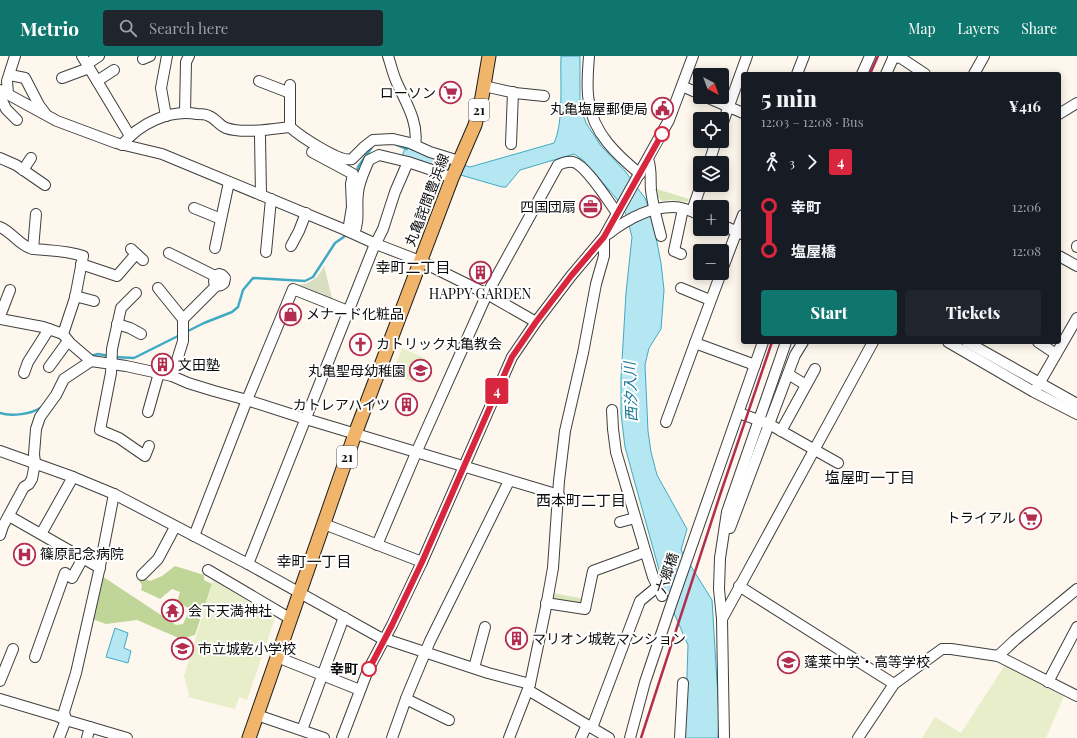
<!DOCTYPE html>
<html lang="en">
<head>
<meta charset="utf-8">
<style>
  body { margin:0; font-family:"Playfair Display","Noto Sans JP",serif; background:#20242c; color:#f1f3f6; height:100vh; display:flex; flex-direction:column; font-size:15px; white-space:nowrap }
  * { box-sizing:border-box; margin:0 }
  p { font-size:13px; color:#9ea1a6 }
  .icon { flex:none; width:22px; height:22px; fill:none; stroke:currentColor; stroke-width:2; stroke-linecap:round; stroke-linejoin:round }
  .map { position:relative; flex:1; overflow:hidden }
  .panel { position:absolute; left:741px; top:16px; width:320px; height:272px; display:flex; flex-direction:column; background:#171b24; border-radius:4px; box-shadow:0 2px 10px #0003 }
  .panel>* { flex:none }
  .badge { padding:0 8px; border-radius:3px; font-size:14px; line-height:26px }
  .needle { width:26px; rotate:139deg }
  .buttons { position:absolute; left:693px; top:12px; display:grid; gap:8px }
  .buttons a { display:grid; place-items:center; width:36px; height:36px; border-radius:4px; background:#171b24; box-shadow:0 2px 10px #0003; font-size:20px }
  .map>.badge { position:absolute; translate:-50% -50%; box-shadow:0 0 0 2px #fff }
  .legs { display:flex; align-items:center; gap:6px; height:44px; padding:0 20px; font-size:13px }
  .legs p { margin-inline-start:auto }
  .overview { display:flex; align-items:center; justify-content:space-between; height:68px; padding:0 20px }
  h1 { font-size:22px; font-weight:800; line-height:30px }
  .cta { display:flex; gap:8px; margin-top:auto; padding:8px 20px }
  .cta a { flex:1; height:46px; border-radius:4px; background:#0f766e; color:#fff; font-size:16px; font-weight:800; line-height:46px; text-align:center }
  .cta a+a { background:#20242c; color:#f1f3f6 }
  ul { padding:0 20px; list-style:none }
  li { display:flex; align-items:center; gap:14px; height:44px; font-size:15px }
  li i { display:grid; place-items:center; width:6px; height:100%; margin:0 5px; background:currentColor }
  li i::after { content:''; width:10px; height:10px; margin:-5px; border:3px solid; border-radius:50%; background:#171b24 }
  li p { margin-inline-start:auto }
  li:first-child i { background:linear-gradient(#0000 50%,currentColor 0) }
  li:last-child i { background:linear-gradient(currentColor 50%,#0000 0) }
  header { display:flex; align-items:center; gap:24px; box-sizing:border-box; height:56px; padding:0 20px; background:#0f766e; color:#fff }
  header strong { font-size:19px }
  nav { display:flex; gap:22px; margin-inline-start:auto; font-size:14px }
  .search { width:280px; height:36px; background:#20242c; display:flex; align-items:center; gap:10px; box-sizing:border-box; padding:0 14px; border-radius:4px; color:#9ea1a6; font-size:15px }
  .map>svg:first-child { display:block }
  .green { fill:#d9e6b9 }
  .forest { fill:#c0d699 }
  .cemetery { fill:#dadec0 }
  .pitch { fill:#e8eeca }
  .water { fill:#b5e7f2; stroke:#40aac4 }
  .lines { fill:none; stroke-linecap:round; stroke-linejoin:round }
  .stream { stroke:#40aac4; stroke-width:2.5 }
  .minor-casing { stroke:#3f3f3f; stroke-width:12 }
  .major-casing { stroke:#1d1d1d; stroke-width:15 }
  .minor { stroke:#fff; stroke-width:10 }
  .major { stroke:#f0b56b; stroke-width:13 }
  .rail { stroke:#b32d4e; stroke-width:2.5 }
  .line-1-casing { stroke:#fff; stroke-width:9 }
  .line-1 { stroke:#d7263d; stroke-width:6 }
  .stop-1-dot { fill:#fff; stroke:#d7263d; stroke-width:2 }
  .labels { text-anchor:middle; stroke-width:4; stroke-linejoin:round; paint-order:stroke }
  .shield { fill:#fff; stroke:#555; stroke-width:1 }
  .shield-label { font-size:13px; font-weight:bold; fill:#0c0c0c }
  .poi-label { font-size:14px; fill:#0c0c0c; stroke:#fff; text-anchor:start }
  .street-label { font-size:14px; fill:#0c0c0c; stroke:#fff }
  .stop-label { font-size:14px; font-weight:bold; fill:#0c0c0c; stroke:#fff; text-anchor:end }
  .neighbourhood-label { font-size:15px; fill:#0c0c0c; stroke:#fff }
  .water-label { font-size:15px; font-style:italic; fill:#1e7996; stroke:#fff }
</style>
</head>
<body>
<header>
<strong>Metrio</strong>
<div class="search"><svg class="icon" aria-label="search" viewBox="0 0 24 24"><circle cx="10" cy="10" r="6"/><path d="M15 15l6 6"/></svg>Search here</div>
<nav><a>Map</a><a>Layers</a><a>Share</a></nav>
</header>
<div class="map">
<svg width="1077" height="682" viewBox="0 0 1077 682">
  <rect width="100%" height="100%" fill="#fef7ed"/>
  <!-- green -->
  <g class="green">
    <polygon points="657,133 689,143 688,145 685,146 672,144 662,145 658,141"/>
    <polygon points="553,537 585,543 581,549 555,545 552,541"/>
  </g>
  <!-- forest -->
  <polygon class="forest" points="175,510 204,519 204,524 212,528 195,579 181,583 137,564 106,568 92,563 102,520 176,569 183,568 190,553 177,546 180,536 172,533 160,543 141,534 142,529 139,525 142,521 150,525 162,520"/>
  <!-- cemetery -->
  <path class="cemetery" d="M324,210L333,246L295,231L296,229C310,228 318,223 324,210Z"/>
  <!-- pitch -->
  <g class="pitch">
    <polygon points="402,292 425,302 414,326 392,318"/>
    <polygon points="214,521 276,559 247,644 239,641 235,653 188,641 189,638 184,620"/>
    <polygon points="1005,609 1064,640 1046,682 922,682 935,661 961,677"/>
  </g>
  <!-- water -->
  <g class="water">
    <path d="M561,0H580V51L586,67L601,90L625,115L638,133L645,142L652,161L661,207L664,234L661,273L649,292L645,309L648,375L651,396L657,419L687,473L681,494L712,544L719,658L718,682H685L688,589L666,539L625,391L621,358V322L626,237L632,181L626,158L616,142L583,104L574,98L520,114L506,131H502L440,113L402,100L406,90L439,102L470,111L554,87C564,66 560,24 561,0Z"/>
    <polygon points="115,572 128,577 124,592 131,595 128,607 106,601"/>
  </g>
  <g class="lines">
    <!-- stream -->
    <g class="stream">
      <polyline points="397,89 407,93"/>
      <polyline points="357,117 358,111 372,91"/>
      <polyline points="186,276 204,267 232,256 238,251 243,234 253,222 305,225 313,221 335,187 348,178"/>
      <polyline points="91,300 98,298 109,300"/>
      <polyline points="114,301 134,302 180,279"/>
      <path d="M0,357C11,361 32,358 42,351"/>
    </g>
    <defs>
      <g id="minor">
        <polyline points="82,0 130,80"/>
        <path d="M388,0C391,9 393,19 397,27C406,47 419,67 415,89"/>
        <path d="M589,0C588,15 586,31 589,46C593,77 617,99 640,118"/>
        <polyline points="893,1 901,2 925,18"/>
        <polyline points="143,3 150,0"/>
        <polyline points="87,8 99,0"/>
        <polyline points="797,18 804,0"/>
        <polyline points="862,18 870,0"/>
        <polyline points="886,18 894,0"/>
        <polyline points="974,18 984,0"/>
        <polyline points="10,19 25,22 39,49 45,57"/>
        <polyline points="62,22 89,12"/>
        <polyline points="97,25 114,14"/>
        <polyline points="259,25 290,37"/>
        <polyline points="290,29 290,71"/>
        <polyline points="484,30 515,37 544,40"/>
        <polyline points="682,30 700,38"/>
        <polyline points="0,34 57,65 116,87 162,98 343,173 376,188 420,205 487,238 536,266"/>
        <polyline points="8,38 7,25 15,0"/>
        <polyline points="0,40 6,53 17,64"/>
        <polyline points="706,41 743,57"/>
        <polyline points="185,56 186,6 189,0"/>
        <polyline points="1059,58 1077,47"/>
        <polyline points="166,60 161,32 167,0"/>
        <polyline points="722,69 747,0"/>
        <polyline points="260,80 261,139"/>
        <polyline points="511,88 513,36"/>
        <path d="M122,89C139,68 169,53 197,58C201,58 206,58 209,60C215,62 220,70 226,72C243,78 273,73 290,71C300,80 340,107 352,103L364,91L373,84L393,83L410,87L430,96L459,105"/>
        <polyline points="312,96 353,118 351,128 352,151 348,175"/>
        <polyline points="0,102 16,109 45,129"/>
        <path d="M648,103C652,114 650,123 651,134C653,150 657,165 661,180"/>
        <polyline points="709,107 716,85"/>
        <polyline points="23,114 31,102"/>
        <polyline points="194,152 221,163"/>
        <polyline points="692,155 701,129"/>
        <polyline points="722,169 742,178"/>
        <path d="M0,171C12,176 18,188 30,192C35,194 41,193 46,194C59,195 71,196 83,200L75,242L63,278L70,287L91,305L126,310L172,320L188,327L214,335L247,344L306,363L559,439"/>
        <path d="M354,177C360,165 356,150 358,137C359,125 365,114 369,104L379,99L408,106"/>
        <path d="M608,178C626,164 650,151 673,151C682,151 692,155 700,159"/>
        <polyline points="291,190 299,175 306,157"/>
        <polyline points="1077,190 1077,191"/>
        <polyline points="215,192 229,126"/>
        <polyline points="33,193 36,158"/>
        <polyline points="131,193 143,204"/>
        <polyline points="266,196 271,143"/>
        <polyline points="169,197 215,220"/>
        <polyline points="681,198 674,195 683,153"/>
        <polyline points="1059,200 1077,210"/>
        <polyline points="81,208 117,220 136,198"/>
        <polyline points="722,214 743,159"/>
        <polyline points="721,217 695,287 755,309"/>
        <polyline points="158,232 183,263 183,285 172,320"/>
        <polyline points="681,232 710,244"/>
        <polyline points="136,237 121,252 112,293 111,317 100,374 119,382 145,400 149,390"/>
        <polyline points="75,240 94,245"/>
        <polyline points="0,260 10,234"/>
        <polyline points="0,263 43,271 63,278"/>
        <polyline points="183,263 216,230 221,229 224,227 225,222 222,219 219,218 215,220 214,226 216,230"/>
        <polyline points="117,268 130,272 141,278"/>
        <polyline points="948,286 1034,336 1077,358"/>
        <polyline points="967,286 1077,348"/>
        <polyline points="1038,286 1056,298"/>
        <polyline points="49,311 68,285"/>
        <polyline points="24,317 28,306 49,273"/>
        <polyline points="788,318 806,329"/>
        <polyline points="1036,333 1077,262"/>
        <polyline points="612,354 613,373 616,396 653,521 662,540"/>
        <polyline points="148,356 159,317"/>
        <polyline points="739,357 769,368 838,407"/>
        <polyline points="666,366 695,287"/>
        <polyline points="781,375 815,313"/>
        <polyline points="0,395 73,421 114,438 248,508 379,581 488,617 530,628"/>
        <polyline points="9,460 100,512"/>
        <polyline points="620,466 635,462"/>
        <polyline points="324,468 422,506"/>
        <polyline points="730,472 795,299 803,286"/>
        <polyline points="41,478 73,421"/>
        <polyline points="0,479 3,470 24,431 29,428 32,423 35,407 34,398 36,373 40,361 56,339 64,323 91,305"/>
        <polyline points="194,480 247,344 293,233 348,255"/>
        <path d="M377,489L416,397L487,238L558,109C562,107 568,105 573,106C586,109 608,145 617,157"/>
        <polyline points="248,508 373,193 383,173 395,136 408,106 432,114 452,122"/>
        <polyline points="208,514 291,563"/>
        <polyline points="142,519 158,503 175,471"/>
        <polyline points="739,530 894,628"/>
        <polyline points="546,547 585,553 593,515 645,496"/>
        <polyline points="722,563 873,286"/>
        <polyline points="998,600 1015,584 1077,533"/>
        <polyline points="35,601 65,517 72,522 83,502"/>
        <polyline points="277,601 360,634"/>
        <polyline points="474,612 485,571"/>
        <polyline points="0,625 13,593"/>
        <polyline points="1048,626 1077,571"/>
        <polyline points="528,634 609,682"/>
        <polyline points="0,643 57,660 66,664 127,682"/>
        <polyline points="406,643 449,664"/>
        <polyline points="257,659 324,682"/>
        <polyline points="592,672 640,545 657,531"/>
        <polyline points="302,674 344,561"/>
        <polyline points="59,682 66,664 64,656 76,617 99,515 114,438"/>
        <polyline points="87,682 90,671"/>
        <polyline points="342,682 368,614 392,569 422,506 512,301 536,266 571,220 604,181 669,64 693,0"/>
        <polyline points="392,682 407,640 430,585 509,425"/>
        <polyline points="509,682 530,628 546,551 553,512 559,425 565,375 583,297 596,228 604,200 604,181"/>
        <polyline points="581,682 587,669"/>
        <polyline points="630,682 645,626 671,549 763,286"/>
        <polyline points="680,682 683,627"/>
        <polyline points="724,682 722,563 719,533 720,502 727,456 786,286"/>
        <polyline points="858,682 894,628 942,593 951,593 998,600 1077,640"/>
      </g>
      <polyline id="major" points="249,682 355,378 452,122 475,69 482,41 489,0"/>
    </defs>
    <!-- minor casing -->
    <use href="#minor" class="minor-casing"/>
    <!-- major casing -->
    <use href="#major" class="major-casing"/>
    <!-- minor -->
    <use href="#minor" class="minor"/>
    <!-- major -->
    <use href="#major" class="major"/>
    <!-- rail -->
    <g class="rail">
      <polyline points="870,18 878,0"/>
      <polyline points="641,682 721,436 772,286"/>
    </g>
  </g>
  <g class="lines">
    <defs>
      <polyline id="line-1" points="369,613 392,569 422,506 512,301 536,266 571,220 604,181 662,78"/>
    </defs>
    <!-- line-1 casing -->
    <use href="#line-1" class="line-1-casing"/>
    <!-- line-1 -->
    <use href="#line-1" class="line-1"/>
  </g>
  <!-- icons -->
  <defs>
    <symbol id="supermarket-ring" viewBox="-11 -11 22 22"><circle r="9.5" fill="#fff" stroke="#b32d4e" stroke-width="1.5"/><path d="M-6-5.5h2.5l.6 2H6L4.5 2H-2.5L-4.4-4H-6ZM-1.5 3.2a1.3 1.3 0 1 0 .1 0ZM3 3.2a1.3 1.3 0 1 0 .1 0Z" fill="#b32d4e"/></symbol>
    <symbol id="civic-ring" viewBox="-11 -11 22 22"><circle r="9.5" fill="#fff" stroke="#b32d4e" stroke-width="1.5"/><path d="M-.6-6.5H3V-4.5H.6V-3L4-1V1h2V6H-6V1h2V-1L-.6-3ZM-1.2 2.5V6h2.4V2.5Z" fill="#b32d4e"/></symbol>
    <symbol id="office-ring" viewBox="-11 -11 22 22"><circle r="9.5" fill="#fff" stroke="#b32d4e" stroke-width="1.5"/><path d="M-6-3h4V-5.5h4V-3h4V5H-6ZM-1-4.5V-3h2v-1.5ZM-6 0V1H6V0Z" fill="#b32d4e"/></symbol>
    <symbol id="building-ring" viewBox="-11 -11 22 22"><circle r="9.5" fill="#fff" stroke="#b32d4e" stroke-width="1.5"/><path d="M-4-6H4V6H1V3H-1V6H-4ZM-2.5-4.3h1.7v1.8h-1.7ZM.8-4.3h1.7v1.8H.8ZM-2.5-1h1.7V.8h-1.7ZM.8-1h1.7V.8H.8Z" fill="#b32d4e"/></symbol>
    <symbol id="shop-ring" viewBox="-11 -11 22 22"><circle r="9.5" fill="#fff" stroke="#b32d4e" stroke-width="1.5"/><path d="M-5-2.5h2.3a2.7 3.5 0 0 1 5.4 0H5L5.5 6h-11ZM-1.5-2.5h3a1.5 2.3 0 0 0-3 0Z" fill="#b32d4e"/></symbol>
    <symbol id="church-ring" viewBox="-11 -11 22 22"><circle r="9.5" fill="#fff" stroke="#b32d4e" stroke-width="1.5"/><path d="M-1.2-6h2.4v3.5h3.3v2.4h-3.3V6h-2.4V-.1h-3.3v-2.4h3.3Z" fill="#b32d4e"/></symbol>
    <symbol id="school-ring" viewBox="-11 -11 22 22"><circle r="9.5" fill="#fff" stroke="#b32d4e" stroke-width="1.5"/><path d="M0-5L7-2L0 1L-7-2ZM-4 1L0 2.5L4 1V4Q0 6-4 4Z" fill="#b32d4e"/></symbol>
    <symbol id="hospital-ring" viewBox="-11 -11 22 22"><circle r="9.5" fill="#fff" stroke="#b32d4e" stroke-width="1.5"/><path d="M-5-5h3v3.5h4V-5h3V5h-3V1.5h-4V5h-3Z" fill="#b32d4e"/></symbol>
    <symbol id="temple-ring" viewBox="-11 -11 22 22"><circle r="9.5" fill="#fff" stroke="#b32d4e" stroke-width="1.5"/><path d="M0-6L5-2H3V0L6.5 2.5H4V6H1.5V3h-3V6H-4V2.5H-6.5L-3 0V-2H-5Z" fill="#b32d4e"/></symbol>
  </defs>
  <g fill-rule="evenodd">
    <use href="#supermarket-ring" x="438" y="24" width="25" height="25"/>
    <use href="#civic-ring" x="650" y="40" width="25" height="25"/>
    <use href="#office-ring" x="578" y="138" width="25" height="25"/>
    <use href="#building-ring" x="468" y="204" width="25" height="25"/>
    <use href="#shop-ring" x="278" y="246" width="25" height="25"/>
    <use href="#church-ring" x="348" y="276" width="25" height="25"/>
    <use href="#building-ring" x="150" y="296" width="25" height="25"/>
    <use href="#school-ring" x="408" y="302" width="25" height="25"/>
    <use href="#building-ring" x="394" y="336" width="25" height="25"/>
    <use href="#supermarket-ring" x="1018" y="450" width="25" height="25"/>
    <use href="#hospital-ring" x="12" y="486" width="25" height="25"/>
    <use href="#temple-ring" x="160" y="542" width="25" height="25"/>
    <use href="#building-ring" x="504" y="570" width="25" height="25"/>
    <use href="#school-ring" x="170" y="580" width="25" height="25"/>
    <use href="#school-ring" x="776" y="594" width="25" height="25"/>
  </g>
  <!-- markers -->
  <g class="stop-1-dot">
    <circle cx="662" cy="78" r="7"/>
    <circle cx="369" cy="613" r="7"/>
  </g>
  <g class="labels">
    <!-- shield labels -->
    <g class="shield">
      <rect x="469" y="43" width="20" height="22" rx="3"/>
      <rect x="337" y="390" width="20" height="22" rx="3"/>
    </g>
    <g class="shield-label">
      <text x="479" y="59">21</text>
      <text x="347" y="406">21</text>
    </g>
    <!-- poi labels -->
    <g class="poi-label">
      <text x="436" y="42" text-anchor="end">ローソン</text>
      <text x="648" y="58" text-anchor="end">丸亀塩屋郵便局</text>
      <text x="576" y="156" text-anchor="end">四国団扇</text>
      <text x="480" y="243" text-anchor="middle">HAPPY GARDEN</text>
      <text x="306" y="263">メナード化粧品</text>
      <text x="376" y="293">カトリック丸亀教会</text>
      <text x="178" y="314">文田塾</text>
      <text x="406" y="320" text-anchor="end">丸亀聖母幼稚園</text>
      <text x="390" y="354" text-anchor="end">カトレアハイツ</text>
      <text x="1016" y="467" text-anchor="end">トライアル</text>
      <text x="40" y="503">篠原記念病院</text>
      <text x="188" y="560">会下天満神社</text>
      <text x="532" y="588">マリオン城乾マンション</text>
      <text x="198" y="598">市立城乾小学校</text>
      <text x="804" y="611">蓬莱中学・高等学校</text>
    </g>
    <!-- street labels -->
    <g class="street-label">
      <text transform="translate(427 144) rotate(-69)" y="5">丸亀詫間豊浜線</text>
      <text transform="translate(667 517) rotate(-71)" y="5">六郷橋</text>
    </g>
    <!-- stop labels -->
    <g class="stop-label">
      <text x="358" y="618">幸町</text>
    </g>
    <!-- neighbourhood labels -->
    <g class="neighbourhood-label">
      <text x="413" y="217">幸町二丁目</text>
      <text x="870" y="427">塩屋町一丁目</text>
      <text x="581" y="450">西本町二丁目</text>
      <text x="314" y="511">幸町一丁目</text>
    </g>
    <!-- water labels -->
    <g class="water-label">
      <text transform="translate(631 336) rotate(-92)" y="5">西汐入川</text>
    </g>
  </g>
</svg>
<div class="buttons">
<a><svg class="needle" viewBox="-14 -14 28 28"><path d="M0-13l5 13h-10z" fill="#e53935"/><path d="M0 13l5-13h-10z" fill="#9ea1a6"/></svg></a>
<a><svg class="icon" aria-label="locate" viewBox="0 0 24 24"><circle cx="12" cy="12" r="6"/><path d="M12 2v4M12 18v4M2 12h4M18 12h4"/></svg></a>
<a><svg class="icon" aria-label="layers" viewBox="0 0 24 24"><path d="M12 4l9 5-9 5-9-5zM3 14l9 5 9-5"/></svg></a>
<a>+</a>
<a>−</a>
</div>
<b class="badge" style="left:497px;top:335px;background:#d7263d;color:#fff">4</b>
<section class="panel">
<div class="overview"><div><h1>5 min</h1><p>12:03 – 12:08 · Bus</p></div><b>¥416</b></div>
<div class="legs"><svg class="icon" aria-label="walk" viewBox="0 0 24 24"><circle cx="13" cy="4" r="2"/><path d="M13 8l-2 6 4 7M11 14l-3 7M7 12l3-4h3l4 4"/></svg>3<svg class="icon" aria-label="forward" viewBox="0 0 24 24"><path d="M9 5l7 7-7 7"/></svg><b class="badge" style="background:#d7263d;color:#fff">4</b></div>
<ul>
<li><i style="color:#d7263d"></i><b>幸町</b><p>12:06</p></li>
<li><i style="color:#d7263d"></i><b>塩屋橋</b><p>12:08</p></li>
</ul>
<div class="cta"><a>Start</a><a>Tickets</a></div>
</section>
</div>
</body>
</html>
